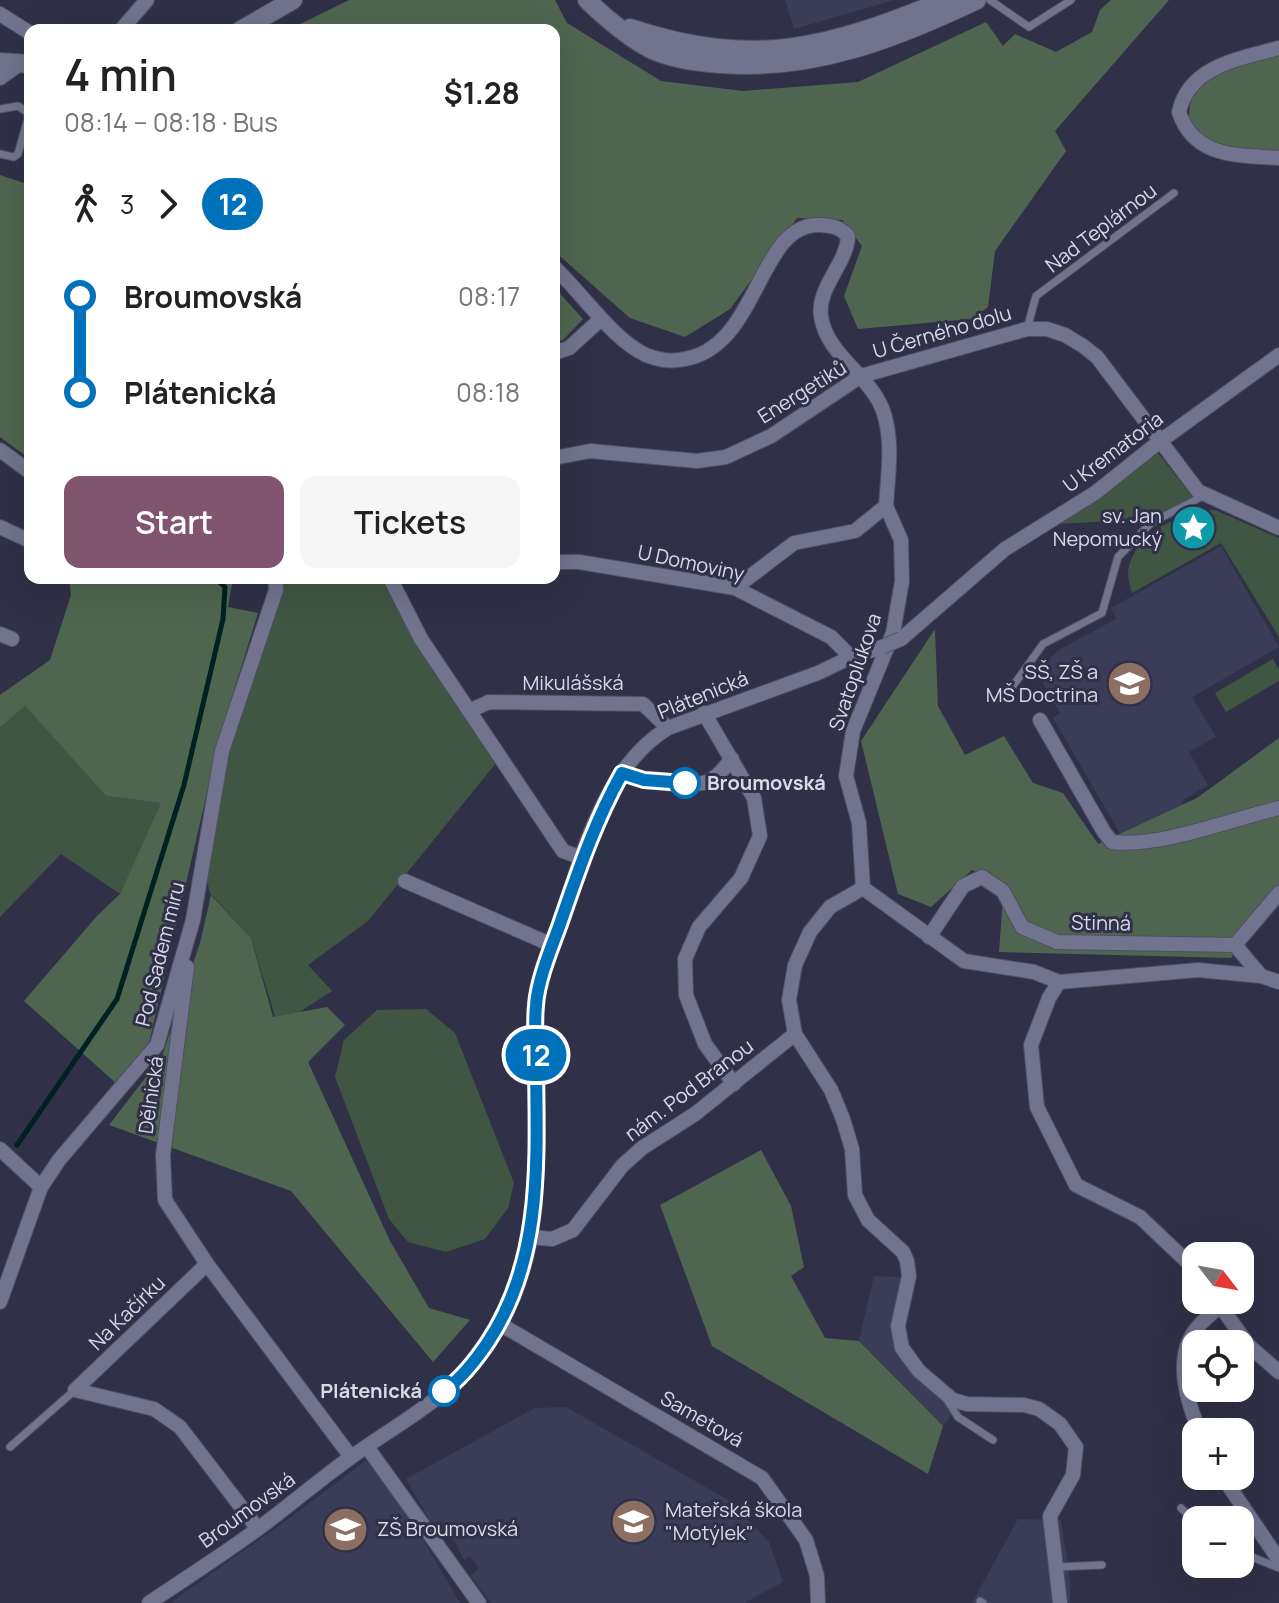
<!DOCTYPE html>
<html lang="en">
<head>
<meta charset="utf-8">
<style>
  body { margin:0; font-family:Manrope,sans-serif; background:#f6f6f6; color:#222; height:100vh; display:flex; flex-direction:column; font-size:30px; white-space:nowrap }
  * { box-sizing:border-box; margin:0 }
  p { font-size:26px; color:#767676 }
  .icon { flex:none; width:44px; height:44px; fill:none; stroke:currentColor; stroke-width:2; stroke-linecap:round; stroke-linejoin:round }
  .map { position:relative; flex:1; overflow:hidden }
  .side { position:absolute; left:24px; top:24px; width:536px; height:560px; display:flex; flex-direction:column; background:#fff; border-radius:16px; box-shadow:0 8px 32px #0002 }
  .side>* { flex:none }
  .badge { padding:0 16px; border-radius:26px; font-size:28px; line-height:52px }
  .needle { width:52px; rotate:121deg }
  .buttons { position:absolute; left:1182px; top:1242px; display:grid; gap:16px }
  .buttons a { display:grid; place-items:center; width:72px; height:72px; border-radius:16px; background:#fff; box-shadow:0 8px 32px #0002; font-size:40px }
  .map>.badge { position:absolute; translate:-50% -50%; box-shadow:0 0 0 4px #fff }
  .legs { display:flex; align-items:center; gap:12px; height:88px; padding:0 40px; font-size:26px }
  .legs p { margin-inline-start:auto }
  .headline { display:flex; align-items:center; justify-content:space-between; height:136px; padding:0 40px }
  h1 { font-size:44px; font-weight:600; line-height:60px }
  .action { display:flex; gap:16px; margin-top:auto; padding:16px 40px }
  .action a { flex:1; height:92px; border-radius:16px; background:#815470; color:#fff; font-size:32px; font-weight:600; line-height:92px; text-align:center }
  .action a+a { background:#f6f6f6; color:#222 }
  ul { padding:0 40px; list-style:none }
  li { display:flex; align-items:center; gap:28px; height:96px; font-size:30px }
  li i { display:grid; place-items:center; width:12px; height:100%; margin:0 10px; background:currentColor }
  li i::after { content:''; width:20px; height:20px; margin:-10px; border:6px solid; border-radius:50%; background:#fff }
  li p { margin-inline-start:auto }
  li:first-child i { background:linear-gradient(#0000 50%,currentColor 0) }
  li:last-child i { background:linear-gradient(currentColor 50%,#0000 0) }
  .map>svg:first-child { display:block }
  .built { fill:#3b3d58 }
  .green { fill:#3f5642 }
  .forest { fill:#4e6650 }
  .lines { fill:none; stroke-linecap:round; stroke-linejoin:round }
  .stream { stroke:#012022; stroke-width:5 }
  .service-casing { stroke:#4e4f62; stroke-width:9 }
  .minor-casing { stroke:#4e4f62; stroke-width:16 }
  .tertiary-casing { stroke:#4e4f62; stroke-width:20 }
  .service { stroke:#72748f; stroke-width:7 }
  .minor { stroke:#72748f; stroke-width:14 }
  .tertiary { stroke:#72748f; stroke-width:18 }
  .minor-bridge-casing { stroke:#4e4f62; stroke-width:16; stroke-linecap:butt }
  .minor-bridge { stroke:#72748f; stroke-width:14 }
  .line-1-casing { stroke:#fff; stroke-width:18 }
  .line-1 { stroke:#0072bc; stroke-width:12 }
  .stop-1-dot { fill:#fff; stroke:#0072bc; stroke-width:4 }
  .labels { text-anchor:middle; stroke-width:6; stroke-linejoin:round; paint-order:stroke }
  .street-label { font-size:20px; fill:#d8dae9; stroke:#303148 }
  .poi-label { font-size:20px; fill:#d8dae9; stroke:#303148; text-anchor:end }
  .stop-label { font-size:20px; font-weight:bold; fill:#d8dae9; stroke:#303148; text-anchor:start }
</style>
</head>
<body>
<div class="map">
<svg width="1279" height="1603" viewBox="0 0 1279 1603">
  <rect width="100%" height="100%" fill="#303148"/>
  <!-- built -->
  <g class="built">
    <polygon points="785,0 895,0 794,29"/>
    <polygon points="1221,546 1279,647 1192,697 1216,737 1189,752 1208,785 1181,801 1184,805 1139,830 1136,826 1121,835 1053,718 1060,713 1037,672 1057,651 1116,619 1111,608"/>
    <polygon points="874,1276 901,1277 893,1334 956,1408 943,1426 859,1341"/>
    <polygon points="566,1407 730,1501 769,1542 783,1582 744,1603 491,1603 471,1576 479,1568 470,1556 464,1560 454,1540 438,1534 406,1479 535,1408"/>
    <polygon points="365,1461 377,1466 384,1473 460,1603 170,1603 294,1515"/>
    <polygon points="1018,1519 1061,1520 1070,1579 1070,1603 972,1603"/>
  </g>
  <!-- green -->
  <g class="green">
    <polygon points="1157,452 1193,497 1148,519 1057,524"/>
    <path d="M1215,510L1279,538V637L1221,543L1132,593C1130,587 1128,580 1128,574C1131,534 1181,512 1215,510Z"/>
    <polygon points="275,578 384,578 496,763 368,921 308,965 332,991 278,1026 251,938 210,893 206,877 226,751"/>
    <polygon points="1273,659 1279,670 1279,681 1226,712 1215,693"/>
    <polygon points="25,706 106,796 162,803 120,894 61,854 0,917 0,726"/>
    <polygon points="426,1009 455,1033 514,1183 508,1208 485,1239 446,1252 408,1242 389,1219 335,1077 344,1040 377,1010"/>
  </g>
  <!-- forest -->
  <g class="forest">
    <polygon points="349,0 555,0 567,23 661,81 743,91 858,82 986,22 1003,46 1015,34 1056,52 1092,32 1100,10 1111,0 1169,0 1055,131 1066,151 995,251 988,307 971,319 858,329 844,296 862,246 842,220 797,218 730,309 685,337 630,318 554,251 554,30 288,30"/>
    <path d="M1279,54V152L1211,149L1189,125C1189,112 1189,99 1197,88C1209,69 1258,60 1279,54Z"/>
    <polygon points="0,175 30,185 30,459 0,437"/>
    <polygon points="554,287 583,319 563,340 554,342"/>
    <polygon points="69,578 233,578 228,607 258,613 221,732 149,1043 117,1084 24,1001 97,916 120,894 161,803 106,796 25,706 0,727 0,695 50,660 71,595"/>
    <polygon points="935,629 938,706 965,755 1004,736 1033,783 1063,793 1098,844 1197,798 1279,738 1279,899 1231,958 999,952 1004,884 972,870 931,907 898,894 861,741"/>
    <polygon points="211,895 251,938 273,1017 327,1007 345,1025 308,1062 390,1241 429,1308 470,1320 433,1362 291,1191 109,1125 162,1056 200,943"/>
    <polygon points="761,1150 791,1206 804,1267 791,1276 825,1338 859,1341 943,1426 928,1474 712,1346 660,1205"/>
  </g>
  <g class="lines">
    <!-- stream -->
    <polyline class="stream" points="17,1145 117,999 184,785 223,619 225,587 215,578"/>
    <defs>
      <g id="service">
        <polyline points="990,0 1029,27 1071,0"/>
        <polyline points="0,109 18,106 27,112 28,118 18,154 14,157 0,154"/>
        <polyline points="1027,329 1036,296 1174,193"/>
        <polyline points="1005,697 1043,644 1102,613 1118,557 1151,523 1203,496"/>
        <polyline points="946,1398 958,1417 993,1440"/>
        <polyline points="10,1447 75,1390"/>
        <polyline points="1181,1508 1196,1523"/>
        <polyline points="1240,1552 1279,1568"/>
        <polyline points="1056,1567 1102,1565"/>
        <polyline points="980,1601 983,1603"/>
      </g>
      <g id="minor">
        <polyline points="0,14 30,33"/>
        <polyline points="121,30 147,0"/>
        <path d="M1279,48C1239,59 1189,66 1179,112C1194,158 1238,155 1279,158"/>
        <polyline points="0,78 21,63"/>
        <path d="M554,267C581,292 613,340 646,355C664,362 675,362 693,357C760,337 760,221 821,225C834,226 839,227 848,236C847,264 817,287 821,316C826,354 868,374 882,408C894,439 888,474 886,506L855,531L794,543L735,588"/>
        <polyline points="554,353 569,348 601,319"/>
        <polyline points="0,450 30,472"/>
        <polyline points="554,458 590,451 697,461 726,457 771,436 861,376 1027,329 1047,329 1065,335 1083,346 1097,357 1198,491 1279,528"/>
        <polyline points="886,506 901,540 902,581 893,633 853,731 846,776 859,823 863,888 964,961 1034,972 1059,982 1198,970 1261,976 1279,982"/>
        <polyline points="0,527 30,541"/>
        <polyline points="554,562 579,562 735,588 831,637 851,657"/>
        <polyline points="390,578 421,639 563,851 582,858"/>
        <polyline points="0,634 12,639"/>
        <polyline points="901,639 1005,549 1095,493 1159,442 1279,355"/>
        <polyline points="469,711 489,702 643,704 668,728"/>
        <polyline points="704,713 754,798 760,836 741,878 699,927 685,959 686,995 705,1044 734,1084"/>
        <path d="M1040,720L1104,832L1112,842C1159,848 1232,819 1279,808"/>
        <path d="M622,773C644,780 680,788 703,783C715,781 724,768 732,759"/>
        <polyline points="405,881 552,945"/>
        <polyline points="863,888 830,907 810,932 795,965 789,1000 795,1034 831,1090 843,1119 852,1149 855,1195 868,1220 903,1252 907,1261 909,1276 898,1326 902,1348 919,1371 953,1400 967,1404 1024,1405 1039,1409 1060,1424 1076,1447 1073,1475 1050,1516 1060,1603"/>
        <polyline points="929,937 963,886 982,877 1003,891 1022,927 1057,942 1235,945"/>
        <polyline points="187,967 163,1155 165,1200 207,1264"/>
        <polyline points="1261,976 1235,945 1279,893"/>
        <polyline points="1059,982 1049,998 1031,1045 1037,1107 1076,1185 1140,1217 1196,1270"/>
        <polyline points="0,1149 41,1187"/>
        <polyline points="531,1237 552,1239 573,1230 622,1166 642,1148 695,1114 795,1034"/>
        <polyline points="1216,1300 1249,1346 1279,1372"/>
        <polyline points="0,1302 41,1187 59,1160 157,1045 193,920 222,751 276,590 275,578"/>
        <polyline points="500,1324 762,1478 806,1540 817,1576 818,1603"/>
        <path d="M1200,1432C1187,1402 1173,1357 1197,1328C1203,1320 1213,1313 1220,1306"/>
        <polyline points="367,1447 479,1603"/>
        <polyline points="1222,1476 1279,1560"/>
        <polyline points="258,1529 180,1427 154,1409 75,1390 207,1264 351,1457"/>
        <path d="M149,1603C186,1578 224,1554 259,1528C290,1505 319,1480 350,1458C384,1433 423,1412 454,1384C471,1369 486,1346 498,1327C557,1229 529,1113 536,1006C538,980 551,950 559,925C582,856 603,768 668,728L818,673L851,657L882,647"/>
      </g>
      <g id="tertiary">
        <path d="M587,0C603,16 635,43 655,51C676,60 699,62 721,64C813,71 895,39 977,0"/>
        <path d="M630,28C755,69 828,48 945,0"/>
        <polyline points="241,30 293,0"/>
        <polyline points="0,62 30,64"/>
      </g>
    </defs>
    <!-- service casing -->
    <use href="#service" class="service-casing"/>
    <!-- minor casing -->
    <use href="#minor" class="minor-casing"/>
    <!-- tertiary casing -->
    <use href="#tertiary" class="tertiary-casing"/>
    <!-- service -->
    <use href="#service" class="service"/>
    <!-- minor -->
    <use href="#minor" class="minor"/>
    <!-- tertiary -->
    <use href="#tertiary" class="tertiary"/>
    <defs>
      <polyline id="minor-bridge" points="882,647 901,639"/>
    </defs>
    <!-- minor-bridge casing -->
    <use href="#minor-bridge" class="minor-bridge-casing"/>
    <!-- minor-bridge -->
    <use href="#minor-bridge" class="minor-bridge"/>
  </g>
  <g class="lines">
    <defs>
      <path id="line-1" d="M444,1391C462,1378 476,1360 488,1342C543,1259 537,1160 536,1066C536,1046 534,1025 536,1005C538,979 551,949 560,924C578,872 595,821 622,773L644,780L685,783"/>
    </defs>
    <!-- line-1 casing -->
    <use href="#line-1" class="line-1-casing"/>
    <!-- line-1 -->
    <use href="#line-1" class="line-1"/>
  </g>
  <!-- icons -->
  <defs>
    <symbol id="sight-disc" viewBox="-11 -11 22 22"><circle r="9.5" fill="#0f9aa8" stroke="#303148"/><path d="M0-6L1.8-2.2L6-1.7L2.9 1.2L3.7 5.4L0 3.3L-3.7 5.4L-2.9 1.2L-6-1.7L-1.8-2.2Z" fill="#fff"/></symbol>
    <symbol id="school-disc" viewBox="-11 -11 22 22"><circle r="9.5" fill="#8d6e63" stroke="#303148"/><path d="M0-5L7-2L0 1L-7-2ZM-4 1L0 2.5L4 1V4Q0 6-4 4Z" fill="#fff"/></symbol>
  </defs>
  <g fill-rule="evenodd">
    <use href="#sight-disc" x="1168" y="502" width="51" height="51"/>
    <use href="#school-disc" x="1104" y="658" width="51" height="51"/>
    <use href="#school-disc" x="608" y="1496" width="51" height="51"/>
    <use href="#school-disc" x="320" y="1504" width="51" height="51"/>
  </g>
  <!-- markers -->
  <g class="stop-1-dot">
    <circle cx="685" cy="783" r="14"/>
    <circle cx="444" cy="1391" r="14"/>
  </g>
  <g class="labels">
    <!-- street labels -->
    <g class="street-label">
      <text transform="translate(1101 228) rotate(-37)" y="7">Nad Teplárnou</text>
      <text transform="translate(942 332) rotate(-16)" y="7">U Černého dolu</text>
      <text transform="translate(802 392) rotate(-32)" y="7">Energetiků</text>
      <text transform="translate(1113 452) rotate(-37)" y="7">U Krematoria</text>
      <text transform="translate(691 563) rotate(12)" y="7">U Domoviny</text>
      <text transform="translate(855 672) rotate(-71)" y="7">Svatoplukova</text>
      <text x="573" y="690">Mikulášská</text>
      <text transform="translate(703 695) rotate(-22)" y="7">Plátenická</text>
      <text transform="translate(1101 923) rotate(1)" y="7">Stinná</text>
      <text transform="translate(160 954) rotate(-76)" y="7">Pod Sadem míru</text>
      <text transform="translate(689 1090) rotate(-37)" y="7">nám. Pod Branou</text>
      <text transform="translate(151 1095) rotate(-82)" y="7">Dělnická</text>
      <text transform="translate(127 1313) rotate(-44)" y="7">Na Kačírku</text>
      <text transform="translate(702 1419) rotate(30)" y="7">Sametová</text>
      <text transform="translate(247 1510) rotate(-36)" y="7">Broumovská</text>
    </g>
    <!-- poi labels -->
    <g class="poi-label">
      <text x="1162" y="523">sv. Jan<tspan x="1162" dy="23">Nepomucký</tspan></text>
      <text x="1098" y="679">SŠ, ZŠ a<tspan x="1098" dy="23">MŠ Doctrina</tspan></text>
      <text x="665" y="1517" text-anchor="start">Mateřská škola<tspan x="665" dy="23">"Motýlek"</tspan></text>
      <text x="377" y="1536" text-anchor="start">ZŠ Broumovská</text>
    </g>
    <!-- stop labels -->
    <g class="stop-label">
      <text x="707" y="790">Broumovská</text>
      <text x="422" y="1398" text-anchor="end">Plátenická</text>
    </g>
  </g>
</svg>
<div class="buttons">
<a><svg class="needle" viewBox="-14 -14 28 28"><path d="M0-13l5 13h-10z" fill="#e53935"/><path d="M0 13l5-13h-10z" fill="#767676"/></svg></a>
<a><svg class="icon" aria-label="locate" viewBox="0 0 24 24"><circle cx="12" cy="12" r="6"/><path d="M12 2v4M12 18v4M2 12h4M18 12h4"/></svg></a>
<a>+</a>
<a>−</a>
</div>
<b class="badge" style="left:536px;top:1055px;background:#0072bc;color:#fff">12</b>
<section class="side">
<div class="headline"><div><h1>4 min</h1><p>08:14 – 08:18 · Bus</p></div><b>$1.28</b></div>
<div class="legs"><svg class="icon" aria-label="walk" viewBox="0 0 24 24"><circle cx="13" cy="4" r="2"/><path d="M13 8l-2 6 4 7M11 14l-3 7M7 12l3-4h3l4 4"/></svg>3<svg class="icon" aria-label="forward" viewBox="0 0 24 24"><path d="M9 5l7 7-7 7"/></svg><b class="badge" style="background:#0072bc;color:#fff">12</b></div>
<ul>
<li><i style="color:#0072bc"></i><b>Broumovská</b><p>08:17</p></li>
<li><i style="color:#0072bc"></i><b>Plátenická</b><p>08:18</p></li>
</ul>
<div class="action"><a>Start</a><a>Tickets</a></div>
</section>
</div>
</body>
</html>
